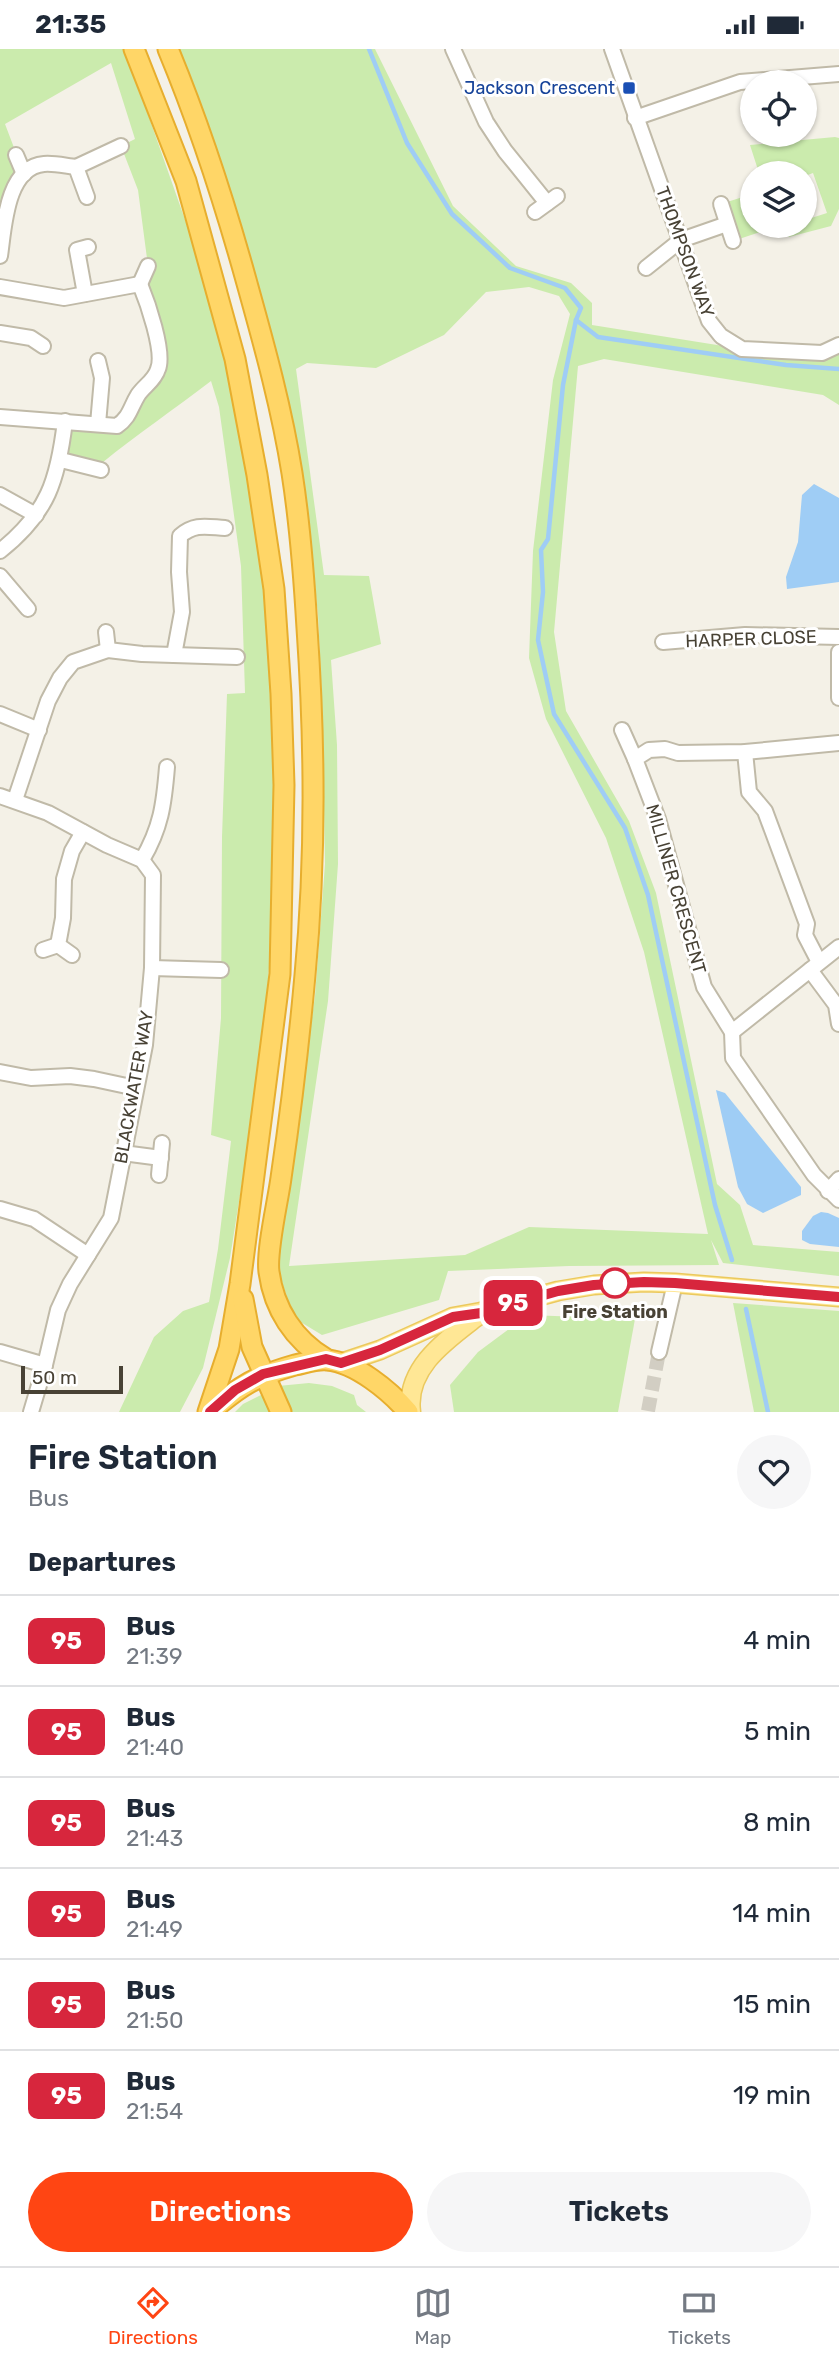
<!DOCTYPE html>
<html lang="en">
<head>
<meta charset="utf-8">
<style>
  body { margin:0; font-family:Rubik,sans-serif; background:#f6f6f7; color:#1f2937; height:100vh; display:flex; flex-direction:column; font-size:26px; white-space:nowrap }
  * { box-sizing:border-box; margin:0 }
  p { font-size:23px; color:#747a83 }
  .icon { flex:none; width:38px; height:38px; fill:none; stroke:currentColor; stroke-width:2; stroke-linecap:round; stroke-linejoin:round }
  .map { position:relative; height:1363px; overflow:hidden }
  .drawer { display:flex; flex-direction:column; background:#fff; flex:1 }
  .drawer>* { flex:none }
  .badge { padding:0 14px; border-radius:10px; font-size:24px; line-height:46px }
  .tools { position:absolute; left:740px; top:21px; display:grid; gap:14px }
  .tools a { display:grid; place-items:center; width:77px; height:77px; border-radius:50%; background:#fff; box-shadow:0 2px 5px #0004; font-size:35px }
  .scale { position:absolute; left:21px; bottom:18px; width:102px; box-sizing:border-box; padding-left:7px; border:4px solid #484235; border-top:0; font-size:19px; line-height:24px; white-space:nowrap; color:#484235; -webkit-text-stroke:5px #fff; paint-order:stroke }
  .map>.badge { position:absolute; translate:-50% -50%; box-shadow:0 0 0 4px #fff }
  h2 { padding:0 28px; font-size:26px; line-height:63px }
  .round { display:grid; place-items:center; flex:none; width:74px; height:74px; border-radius:37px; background:#f6f6f7 }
  .head { display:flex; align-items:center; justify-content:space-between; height:119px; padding:0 28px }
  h1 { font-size:33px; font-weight:600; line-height:52px }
  .primary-button { display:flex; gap:14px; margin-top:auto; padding:14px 28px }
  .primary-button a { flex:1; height:80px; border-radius:42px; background:#ff4513; color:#fff; font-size:28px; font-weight:600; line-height:80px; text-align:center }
  .primary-button a+a { background:#f6f6f7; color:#1f2937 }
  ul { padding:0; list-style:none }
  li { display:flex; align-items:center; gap:21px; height:91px; padding:0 28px; border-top:2px solid #e0e1e3 }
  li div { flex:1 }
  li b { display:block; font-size:26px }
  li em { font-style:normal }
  li .badge { min-width:77px; font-weight:700; text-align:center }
  .status { display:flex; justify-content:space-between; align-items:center; height:49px; padding:0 35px; background:#fff; direction:ltr }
  .status svg { height:19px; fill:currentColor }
  .tabs { display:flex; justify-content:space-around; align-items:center; height:98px; border-top:2px solid #e0e1e3; background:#fff; font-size:19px; color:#747a83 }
  .tabs a { display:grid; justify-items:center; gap:4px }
  .tabs .on { color:#ff4513 }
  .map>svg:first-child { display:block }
  .green { fill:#cbebad; fill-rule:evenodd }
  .water { fill:#9fcdf5 }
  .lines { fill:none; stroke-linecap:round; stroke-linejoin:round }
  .stream { stroke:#9fcdf5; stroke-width:4.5 }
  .minor-tunnel { stroke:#d2cec3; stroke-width:14; stroke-dasharray:14 7; stroke-linecap:butt }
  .minor-casing { stroke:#c0baa8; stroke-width:18 }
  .major-casing { stroke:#ebc95e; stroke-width:21 }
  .highway-casing { stroke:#e7ae2e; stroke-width:23 }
  .minor { stroke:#fff; stroke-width:14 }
  .major { stroke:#ffe795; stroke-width:18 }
  .highway { stroke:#ffd667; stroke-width:19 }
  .line-casing { stroke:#fff; stroke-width:16 }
  .line { stroke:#d7263d; stroke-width:10 }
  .transit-dot { fill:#1a4fb4; stroke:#fff; stroke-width:2.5 }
  .stop-dot { fill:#fff; stroke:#d7263d; stroke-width:3.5 }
  .labels { text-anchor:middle; stroke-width:6; stroke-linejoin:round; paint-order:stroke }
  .transit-label { font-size:18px; fill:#164399; stroke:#fff; text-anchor:end }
  .street-label { font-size:18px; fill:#484235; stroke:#fff }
  .stop-label { font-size:18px; font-weight:bold; fill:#484235; stroke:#fff }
</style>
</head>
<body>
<div class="status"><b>21:35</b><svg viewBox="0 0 49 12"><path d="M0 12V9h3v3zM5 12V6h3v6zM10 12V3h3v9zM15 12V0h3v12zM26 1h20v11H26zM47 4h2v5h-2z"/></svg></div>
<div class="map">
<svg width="839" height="1363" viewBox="0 0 839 1363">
  <rect width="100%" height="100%" fill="#f4f1e7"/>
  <!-- green -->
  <g class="green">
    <path d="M0,0H125L196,202L238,358L263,532L273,650L277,802L268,933L248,1096L230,1209L203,1319L180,1363H119L154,1288L183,1262L209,1253L218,1200L231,1092L211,1086L221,969L222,788L227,645L245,644L241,517L219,358L211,332C175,360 137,385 102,414L61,411L65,372L117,377L155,327L146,249L148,217L138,141L121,97L135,90L111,14L5,75L24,125L0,207Z"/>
    <path d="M176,0H375L453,157L516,217L571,234L592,254V276L742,300L822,304L839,296V356L823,346L604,310L578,317L554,583L566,662L629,772L656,844L717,1135L740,1156L753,1196L839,1203V1227L723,1214L711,1191L719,1216L569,1217L448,1222L439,1251L322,1286L294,1269L277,1218L315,947L325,815L322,653L318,565L304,435L284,337ZM529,238L559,247L570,265L553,331L533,502L529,609L546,670L606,789L644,903L708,1185L529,1178L465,1206L289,1217L328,952L338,815L337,696L331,611L381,595L369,527L324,526L296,320L307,314L376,319L444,286L486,243Z"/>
    <polygon points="835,88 839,89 839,160 831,177 789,188 778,177 733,192 721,155 752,145 752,177 805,177 805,171 827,164 813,124 805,127 805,124 759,124 750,96"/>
    <polygon points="733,1254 839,1262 839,1363 754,1363"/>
    <polygon points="528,1266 635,1270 618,1363 454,1363 450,1336 478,1303"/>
    <polygon points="309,1334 332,1337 354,1346 357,1356 366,1363 292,1363 278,1337"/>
    <polygon points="261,1346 272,1363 235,1363 243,1355"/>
  </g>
  <!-- water -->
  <g class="water">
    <polygon points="814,435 839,449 839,533 787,540 786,528 798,493 802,446"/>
    <polygon points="716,1041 725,1044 801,1138 801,1146 763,1164 747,1155 738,1138"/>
    <polygon points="821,1163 828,1164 839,1169 839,1198 810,1195 802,1191 802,1182 813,1167"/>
  </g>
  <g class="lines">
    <!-- stream -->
    <g class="stream">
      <polyline points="369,0 407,94 452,165 510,219 565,239 581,259 576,271 563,336 548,490 541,501 543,543 538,591 554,665 625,779 648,846 715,1156 732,1211"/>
      <polyline points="576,271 598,288 786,316 839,320"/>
      <polyline points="746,1260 768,1363"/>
    </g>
    <!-- minor-tunnel -->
    <polyline class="minor-tunnel" points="648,1362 659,1303"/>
    <defs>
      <g id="minor">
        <polyline points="453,0 486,73 505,102 547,154"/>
        <polyline points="612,0 709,272 721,287 742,300 822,304 839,296"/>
        <polyline points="635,69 740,33 839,25"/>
        <polyline points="16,106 24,125"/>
        <polyline points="76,118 121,97"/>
        <polyline points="721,155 733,192"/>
        <polyline points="535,163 557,147"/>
        <path d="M0,207C4,180 6,118 44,115C54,114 66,117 76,118L87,148"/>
        <polyline points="646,219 681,191 727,175"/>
        <polyline points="140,235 148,217"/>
        <path d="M0,238L64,249L140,235C147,252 165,303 158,320C155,331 144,337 138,346C130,359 130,368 117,377L0,368"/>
        <polyline points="85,245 77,201 88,198"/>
        <polyline points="0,284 31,289 43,297"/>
        <polyline points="98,312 102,329 98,375"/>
        <polyline points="61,411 101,421"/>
        <polyline points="0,446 36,466"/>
        <path d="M0,502C48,464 58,431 65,372"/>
        <polyline points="0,527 28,560"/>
        <polyline points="106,583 108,601"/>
        <polyline points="663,593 745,586 839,588"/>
        <polyline points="839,603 839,649"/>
        <path d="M174,606L182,563L179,523L180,487C195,474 207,478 225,479"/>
        <polyline points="0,665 39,681"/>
        <polyline points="622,681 635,710"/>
        <polyline points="839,694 745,703 678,704 665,700 649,701 635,710 658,770 704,938 732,983 733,1009 814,1126 839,1151"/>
        <polyline points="745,703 749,743 765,762 807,875 805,886 819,913"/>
        <polyline points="0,747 48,764 107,796 142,811 153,826 152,919 145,996 111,1169 70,1235 58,1261 45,1316 31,1363"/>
        <polyline points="15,751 48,652 60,629 73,613 108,601 142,605 237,608"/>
        <path d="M142,811C161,779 164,755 167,718"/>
        <polyline points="43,901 58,896"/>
        <polyline points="72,906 58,896 63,869 64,830 72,802 83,783"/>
        <polyline points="152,919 221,921"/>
        <polyline points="810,921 836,956 839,975"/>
        <polyline points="732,983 839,898"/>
        <polyline points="0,1023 31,1029 70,1027 94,1030 136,1039"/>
        <polyline points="123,1104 161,1109"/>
        <polyline points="159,1126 162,1094"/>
        <polyline points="828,1142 839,1130"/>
        <polyline points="0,1160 34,1170 88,1206"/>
        <polyline points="0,1303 45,1316"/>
        <polyline points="659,1303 675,1234"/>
      </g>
      <g id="major">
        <polyline points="341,1314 380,1301 453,1268 481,1263 558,1242 594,1236 644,1233 675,1234 839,1248"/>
        <path d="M411,1363C405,1318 448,1290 479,1266"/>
      </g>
      <g id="highway">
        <polyline points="134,0 186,132 235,310 257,426 274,540 281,645 284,736 280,925 240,1235 229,1300 208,1363"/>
        <path d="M168,0C200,77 226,158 248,238C265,299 282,361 292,424C300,475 304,528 307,579C315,695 316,811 305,926C299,994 291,1061 281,1129C278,1152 266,1202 269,1223C274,1260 294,1291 326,1310"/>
        <polyline points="243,1250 252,1298 281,1363"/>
        <path d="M211,1362C241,1336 256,1327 295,1316C305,1314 317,1310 327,1311C355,1313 390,1342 408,1363"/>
      </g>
    </defs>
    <!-- minor casing -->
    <use href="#minor" class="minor-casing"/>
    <!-- major casing -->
    <use href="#major" class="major-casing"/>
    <!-- highway casing -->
    <use href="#highway" class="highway-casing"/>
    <!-- minor -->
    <use href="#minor" class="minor"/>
    <!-- major -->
    <use href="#major" class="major"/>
    <!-- highway -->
    <use href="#highway" class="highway"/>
  </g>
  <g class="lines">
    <defs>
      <polyline id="line" points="210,1363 235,1341 263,1325 326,1310 341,1314 380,1301 453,1268 481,1264 558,1242 594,1236 644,1233 675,1234 839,1248"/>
    </defs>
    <!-- line casing -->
    <use href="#line" class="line-casing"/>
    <!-- line -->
    <use href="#line" class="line"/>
  </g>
  <!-- markers -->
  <rect class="transit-dot" x="622" y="32" width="14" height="14" rx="3.5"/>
  <circle class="stop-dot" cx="615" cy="1234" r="14"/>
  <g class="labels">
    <!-- transit labels -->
    <g class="transit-label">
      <text x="615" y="45">Jackson Crescent</text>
    </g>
    <!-- street labels -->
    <g class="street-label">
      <text transform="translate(685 203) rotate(70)" y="6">THOMPSON WAY</text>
      <text transform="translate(751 590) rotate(-2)" y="6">HARPER CLOSE</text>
      <text transform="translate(676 840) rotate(74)" y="6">MILLINER CRESCENT</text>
      <text transform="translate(134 1038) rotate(-80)" y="6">BLACKWATER WAY</text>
    </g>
    <!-- stop labels -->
    <g class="stop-label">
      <text x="615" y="1269">Fire Station</text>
    </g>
  </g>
</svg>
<div class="tools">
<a><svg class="icon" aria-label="locate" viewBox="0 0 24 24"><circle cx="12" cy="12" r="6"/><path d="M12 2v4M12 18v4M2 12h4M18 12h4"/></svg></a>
<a><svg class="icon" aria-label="layers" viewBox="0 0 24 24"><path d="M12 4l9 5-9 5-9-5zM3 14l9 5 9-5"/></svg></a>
</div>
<div class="scale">50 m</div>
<b class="badge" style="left:513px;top:1254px;background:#d7263d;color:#fff">95</b>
</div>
<section class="drawer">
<div class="head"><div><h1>Fire Station</h1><p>Bus</p></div><a class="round"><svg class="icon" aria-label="heart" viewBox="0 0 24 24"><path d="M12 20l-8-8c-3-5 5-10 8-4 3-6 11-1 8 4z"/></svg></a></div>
<h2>Departures</h2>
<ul>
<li><span class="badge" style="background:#d7263d;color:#fff">95</span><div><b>Bus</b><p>21:39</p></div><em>4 min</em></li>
<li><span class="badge" style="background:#d7263d;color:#fff">95</span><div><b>Bus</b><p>21:40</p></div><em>5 min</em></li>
<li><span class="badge" style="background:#d7263d;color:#fff">95</span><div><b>Bus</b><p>21:43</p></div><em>8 min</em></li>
<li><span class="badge" style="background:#d7263d;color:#fff">95</span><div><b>Bus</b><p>21:49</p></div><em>14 min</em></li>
<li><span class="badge" style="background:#d7263d;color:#fff">95</span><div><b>Bus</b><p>21:50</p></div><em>15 min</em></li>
<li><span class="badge" style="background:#d7263d;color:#fff">95</span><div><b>Bus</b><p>21:54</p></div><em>19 min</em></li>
</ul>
<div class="primary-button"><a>Directions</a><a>Tickets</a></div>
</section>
<nav class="tabs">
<a class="on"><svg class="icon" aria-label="directions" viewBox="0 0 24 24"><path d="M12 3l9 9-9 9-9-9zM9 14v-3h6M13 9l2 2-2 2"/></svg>Directions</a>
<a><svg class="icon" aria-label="map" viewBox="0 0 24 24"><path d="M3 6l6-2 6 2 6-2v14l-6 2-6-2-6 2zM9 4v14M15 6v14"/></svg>Map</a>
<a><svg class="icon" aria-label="tickets" viewBox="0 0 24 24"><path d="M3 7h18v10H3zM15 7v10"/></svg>Tickets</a>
</nav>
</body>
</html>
